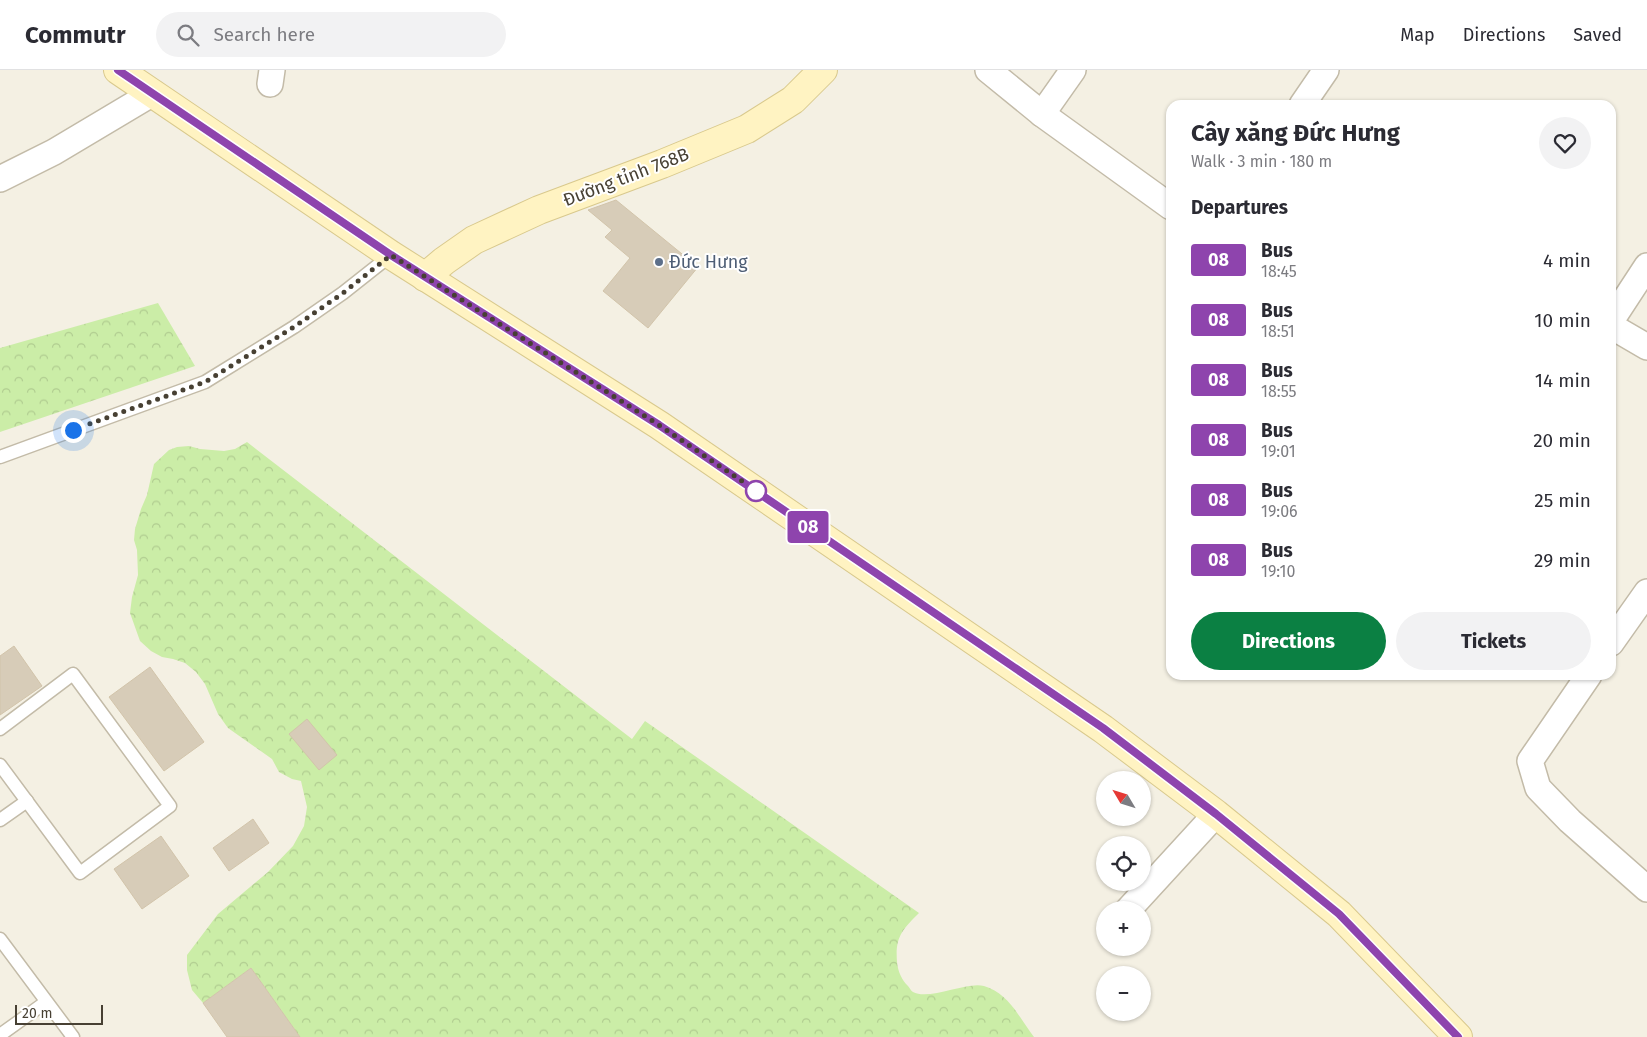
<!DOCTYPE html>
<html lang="en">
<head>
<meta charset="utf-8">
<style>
  body { margin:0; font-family:"Fira Sans",sans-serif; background:#f2f2f3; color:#2b2b33; height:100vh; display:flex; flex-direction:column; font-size:19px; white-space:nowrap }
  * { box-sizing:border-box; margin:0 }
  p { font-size:16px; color:#7c7c81 }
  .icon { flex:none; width:28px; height:28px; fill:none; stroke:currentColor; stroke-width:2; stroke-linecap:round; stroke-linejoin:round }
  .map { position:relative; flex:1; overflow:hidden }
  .sheet { position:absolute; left:1166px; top:30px; width:450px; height:580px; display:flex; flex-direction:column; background:#fff; border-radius:15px; box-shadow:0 1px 4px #0004 }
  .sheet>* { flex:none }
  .badge { padding:0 10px; border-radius:4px; font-size:18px; line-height:32px }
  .needle { width:32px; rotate:308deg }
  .tools { position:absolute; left:1096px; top:701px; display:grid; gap:10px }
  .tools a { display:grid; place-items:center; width:55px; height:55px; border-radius:50%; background:#fff; box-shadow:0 1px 4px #0004; font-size:25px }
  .scale { position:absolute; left:15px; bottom:12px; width:88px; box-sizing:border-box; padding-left:5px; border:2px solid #474033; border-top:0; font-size:14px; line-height:18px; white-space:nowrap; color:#474033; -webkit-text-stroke:4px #fff; paint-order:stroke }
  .you { position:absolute; width:25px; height:25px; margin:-12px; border:4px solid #fff; border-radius:50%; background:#1a73e8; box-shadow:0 0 0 8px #1a73e833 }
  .map>.badge { position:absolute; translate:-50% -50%; box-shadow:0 0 0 2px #fff }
  h2 { padding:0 25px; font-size:19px; line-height:45px }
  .round { display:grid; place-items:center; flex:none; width:52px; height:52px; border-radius:26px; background:#f2f2f3 }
  .summary { display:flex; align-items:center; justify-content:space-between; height:85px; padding:0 25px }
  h1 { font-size:24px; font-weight:700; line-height:38px }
  .action { display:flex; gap:10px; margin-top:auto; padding:10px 25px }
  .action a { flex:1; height:58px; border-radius:30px; background:#0b8043; color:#fff; font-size:20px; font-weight:700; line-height:58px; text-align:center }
  .action a+a { background:#f2f2f3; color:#2b2b33 }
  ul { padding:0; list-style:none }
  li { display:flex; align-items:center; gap:15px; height:60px; padding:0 25px }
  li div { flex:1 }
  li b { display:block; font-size:19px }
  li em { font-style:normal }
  li .badge { min-width:55px; font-weight:700; text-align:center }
  header { display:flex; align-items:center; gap:30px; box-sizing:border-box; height:70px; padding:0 25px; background:#fff; border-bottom:1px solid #e1e1e2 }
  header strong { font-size:24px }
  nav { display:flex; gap:28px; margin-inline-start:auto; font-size:18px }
  .search { width:350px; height:45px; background:#f2f2f3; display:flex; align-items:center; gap:12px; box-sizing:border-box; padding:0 18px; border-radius:28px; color:#7c7c81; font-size:19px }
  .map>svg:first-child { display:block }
  .forest { fill:url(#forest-crowns) }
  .building { fill:#d7ccb8; stroke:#d2c4aa }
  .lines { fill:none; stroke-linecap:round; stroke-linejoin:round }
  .lane-casing { stroke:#c3bba8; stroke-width:15 }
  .street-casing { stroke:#c3bba8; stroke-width:28 }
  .secondary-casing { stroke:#d9c98d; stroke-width:30 }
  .lane { stroke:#fff; stroke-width:12 }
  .street { stroke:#fff; stroke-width:25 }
  .secondary { stroke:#fff3c2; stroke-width:28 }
  .line-casing { stroke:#fff; stroke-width:11 }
  .line { stroke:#8e44ad; stroke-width:8 }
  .walk { stroke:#474033; stroke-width:5; stroke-dasharray:0 9 }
  .service-dot { fill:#5c6f8a; stroke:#fff; stroke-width:2 }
  .stop-dot { fill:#fff; stroke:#8e44ad; stroke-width:2.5 }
  .labels { text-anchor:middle; stroke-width:4; stroke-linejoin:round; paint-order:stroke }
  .street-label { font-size:18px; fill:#474033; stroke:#fff }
  .service-label { font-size:18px; fill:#4e5e75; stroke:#fff; text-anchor:start }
</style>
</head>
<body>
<header>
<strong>Commutr</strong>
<div class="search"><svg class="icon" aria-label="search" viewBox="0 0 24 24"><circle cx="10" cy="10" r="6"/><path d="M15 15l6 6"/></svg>Search here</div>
<nav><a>Map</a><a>Directions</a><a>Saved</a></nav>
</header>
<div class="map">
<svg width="1647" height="967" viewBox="0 0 1647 967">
  <defs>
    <pattern id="forest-crowns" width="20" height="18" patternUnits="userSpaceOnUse" patternTransform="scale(1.25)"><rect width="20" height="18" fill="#cbeda7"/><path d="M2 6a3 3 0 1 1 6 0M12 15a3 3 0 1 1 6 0" fill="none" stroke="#b0cc90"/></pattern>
  </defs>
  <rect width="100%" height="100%" fill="#f4f0e3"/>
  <!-- forest -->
  <g class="forest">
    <polygon points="158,233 195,296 0,362 0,278"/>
    <path d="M247,372L632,669L645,651L919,843C902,860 895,867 897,892C898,902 902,910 908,916C910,918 911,921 913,922C929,931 967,911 984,916C1009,923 1020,949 1034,967H300L251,898L203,933L192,920L187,900V885L218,844L268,802L293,776L304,756L307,737L301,711L292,709L279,702L272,689L228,658L218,644L205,614L196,602L185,593L173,589L162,587L151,581L140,571L130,543L132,527L138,505L137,480L134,470L135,459L141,439L147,425L154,394L169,380L177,377L189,376L200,379L224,381L235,379Z"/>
  </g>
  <!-- building -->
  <g class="building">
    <polygon points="616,130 698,197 648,258 603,221 630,188 605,167 612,160 588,140"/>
    <polygon points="14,576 42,616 0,645 0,586"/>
    <polygon points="150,597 204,672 164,701 109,627"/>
    <polygon points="307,649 337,685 319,700 289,664"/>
    <polygon points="253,749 269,773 229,801 213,778"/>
    <polygon points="161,766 189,806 142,839 114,799"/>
    <polygon points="251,898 300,967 227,967 203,933"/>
  </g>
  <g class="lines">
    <defs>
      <g id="lane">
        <polyline points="0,387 205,312 294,257 343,223 391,185"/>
        <polyline points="0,659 73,604 170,736 80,803 0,695"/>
        <polyline points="0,750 27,731"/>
        <polyline points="0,869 73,967"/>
        <polyline points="0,965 46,932"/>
      </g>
      <g id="street">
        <polyline points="988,0 1042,44 1171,137"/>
        <polyline points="270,14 272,0"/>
        <polyline points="1302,35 1326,0"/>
        <polyline points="1042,44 1073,0"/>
        <polyline points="0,109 54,82 153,23"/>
        <polyline points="1611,251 1647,196"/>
        <polyline points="1611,256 1647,277"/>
        <polyline points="1611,573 1647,522"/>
        <polyline points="1589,605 1530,691 1538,718 1570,751 1647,819"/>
        <polyline points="1128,840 1216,744"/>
      </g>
      <g id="secondary">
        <polyline points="118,0 391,185 659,355 1103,659 1216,744 1339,844 1458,967"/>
        <polyline points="425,207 444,191 474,170 539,140 662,94 747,59 793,30 823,0"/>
      </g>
    </defs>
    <!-- lane casing -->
    <use href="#lane" class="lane-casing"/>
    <!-- street casing -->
    <use href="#street" class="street-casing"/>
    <!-- secondary casing -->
    <use href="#secondary" class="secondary-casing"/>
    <!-- lane -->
    <use href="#lane" class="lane"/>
    <!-- street -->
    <use href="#street" class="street"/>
    <!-- secondary -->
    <use href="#secondary" class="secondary"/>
  </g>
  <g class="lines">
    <defs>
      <polyline id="line" points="118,0 391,185 659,355 1103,658 1216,744 1339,844 1458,967"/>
    </defs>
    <!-- line casing -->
    <use href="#line" class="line-casing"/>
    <!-- line -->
    <use href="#line" class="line"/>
    <!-- walk -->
    <polyline class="walk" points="73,360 205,312 294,257 343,223 391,185 659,355 758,422 756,421"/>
  </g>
  <!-- markers -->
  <circle class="service-dot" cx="659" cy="192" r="5"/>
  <circle class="stop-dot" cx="756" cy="421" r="10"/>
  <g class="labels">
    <!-- street labels -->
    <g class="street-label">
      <text transform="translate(626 107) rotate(-21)" y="6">Đường tỉnh 768B</text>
    </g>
    <!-- service labels -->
    <g class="service-label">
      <text x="669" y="198">Đức Hưng</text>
    </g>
  </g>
</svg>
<div class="tools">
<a><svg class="needle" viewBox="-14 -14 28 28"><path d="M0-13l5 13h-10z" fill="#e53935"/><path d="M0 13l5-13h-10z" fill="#7c7c81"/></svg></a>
<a><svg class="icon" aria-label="locate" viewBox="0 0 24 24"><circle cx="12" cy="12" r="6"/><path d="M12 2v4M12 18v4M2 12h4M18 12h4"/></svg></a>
<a>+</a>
<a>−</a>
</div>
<div class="scale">20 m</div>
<div class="you" style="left:73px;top:360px"></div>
<b class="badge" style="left:808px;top:457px;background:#8e44ad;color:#fff">08</b>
<section class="sheet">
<div class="summary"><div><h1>Cây xăng Đức Hưng</h1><p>Walk · 3 min · 180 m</p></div><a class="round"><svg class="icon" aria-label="heart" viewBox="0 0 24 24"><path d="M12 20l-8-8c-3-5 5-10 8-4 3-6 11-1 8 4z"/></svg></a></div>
<h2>Departures</h2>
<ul>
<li><span class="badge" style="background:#8e44ad;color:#fff">08</span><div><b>Bus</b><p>18:45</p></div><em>4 min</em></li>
<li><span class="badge" style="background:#8e44ad;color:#fff">08</span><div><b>Bus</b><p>18:51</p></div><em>10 min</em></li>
<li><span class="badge" style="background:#8e44ad;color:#fff">08</span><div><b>Bus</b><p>18:55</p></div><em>14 min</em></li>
<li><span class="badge" style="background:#8e44ad;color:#fff">08</span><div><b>Bus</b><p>19:01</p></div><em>20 min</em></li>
<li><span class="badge" style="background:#8e44ad;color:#fff">08</span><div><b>Bus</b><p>19:06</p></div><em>25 min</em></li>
<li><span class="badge" style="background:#8e44ad;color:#fff">08</span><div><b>Bus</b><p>19:10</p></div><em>29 min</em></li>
</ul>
<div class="action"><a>Directions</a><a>Tickets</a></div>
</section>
</div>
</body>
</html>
